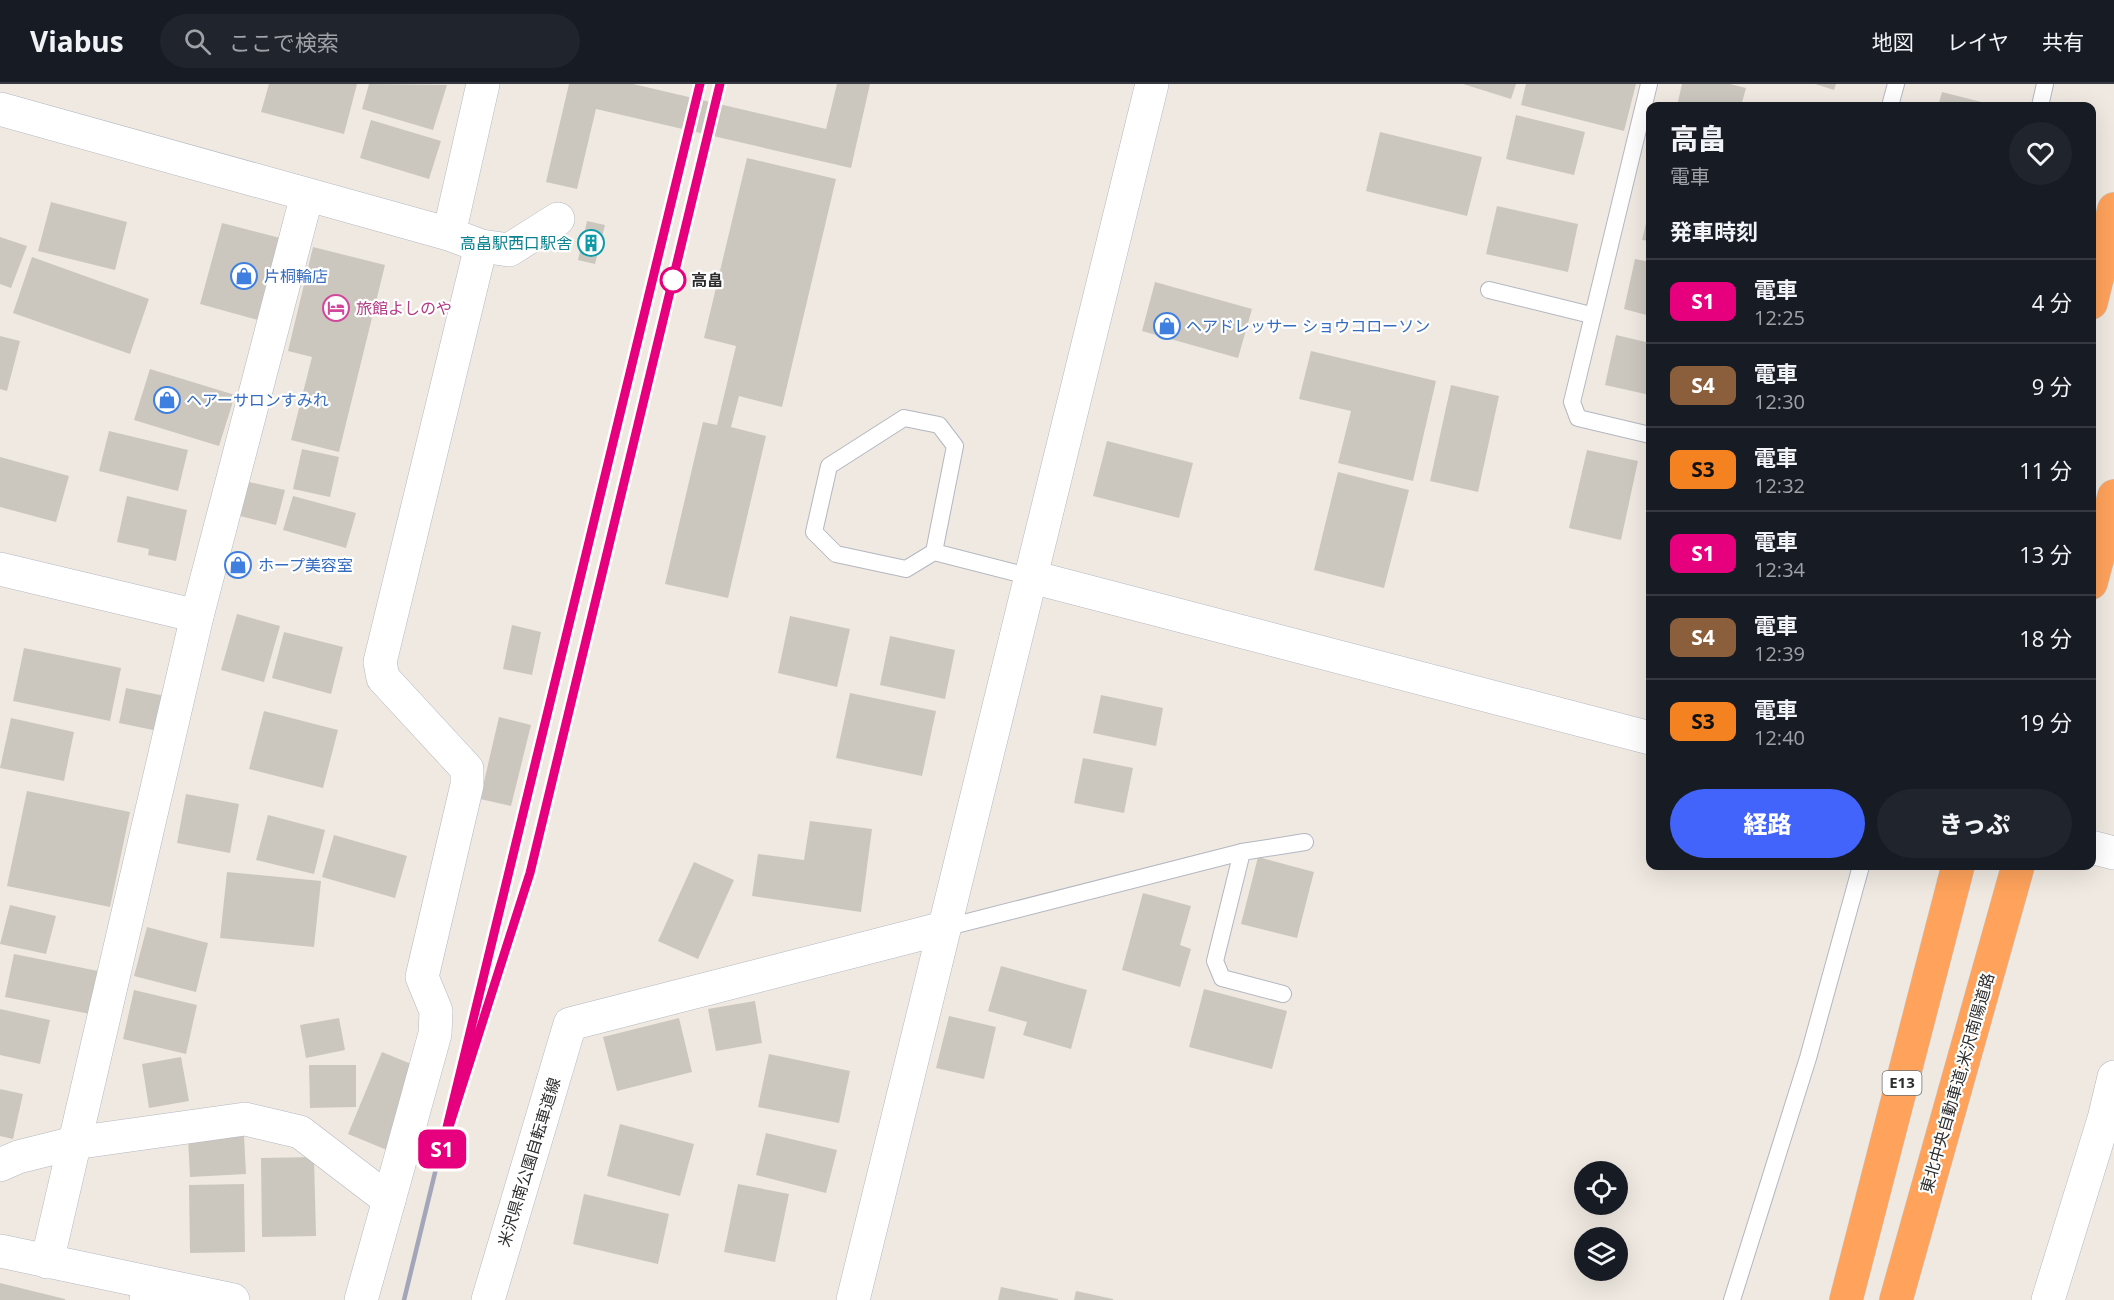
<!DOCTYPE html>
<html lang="ja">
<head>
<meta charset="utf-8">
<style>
  body { margin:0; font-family:"Open Sans","Noto Sans JP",sans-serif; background:#20242c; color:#f1f3f6; height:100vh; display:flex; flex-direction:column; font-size:22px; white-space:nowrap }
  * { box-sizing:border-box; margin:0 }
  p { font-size:20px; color:#9ea1a6 }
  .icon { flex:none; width:33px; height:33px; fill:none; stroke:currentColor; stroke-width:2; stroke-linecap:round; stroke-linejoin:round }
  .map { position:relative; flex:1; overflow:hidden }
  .sheet { position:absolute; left:1646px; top:18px; width:450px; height:768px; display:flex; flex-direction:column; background:#171b24; border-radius:12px; box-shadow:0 6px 24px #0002 }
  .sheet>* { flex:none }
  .badge { padding:0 12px; border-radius:9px; font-size:21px; line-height:39px }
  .controls { position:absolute; left:1574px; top:1077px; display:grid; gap:12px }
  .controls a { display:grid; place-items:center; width:54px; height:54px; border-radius:50%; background:#171b24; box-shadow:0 6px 24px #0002; font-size:30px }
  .map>.badge { position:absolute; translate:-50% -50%; box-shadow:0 0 0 3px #fff }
  h2 { padding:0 24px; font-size:22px; line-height:54px }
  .round { display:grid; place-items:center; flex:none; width:63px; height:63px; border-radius:32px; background:#20242c }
  .headline { display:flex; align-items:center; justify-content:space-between; height:102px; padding:0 24px }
  h1 { font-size:28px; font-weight:800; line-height:45px }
  .primary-button { display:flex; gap:12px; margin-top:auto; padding:12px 24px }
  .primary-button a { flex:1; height:69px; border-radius:36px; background:#4264fb; color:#fff; font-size:24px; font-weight:800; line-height:69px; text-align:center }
  .primary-button a+a { background:#20242c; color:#f1f3f6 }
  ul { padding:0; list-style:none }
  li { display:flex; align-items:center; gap:18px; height:84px; padding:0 24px; border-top:2px solid #363941 }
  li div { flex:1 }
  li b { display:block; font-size:22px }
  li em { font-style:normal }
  li .badge { min-width:66px; font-weight:700; text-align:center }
  header { display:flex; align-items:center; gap:36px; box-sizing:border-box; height:84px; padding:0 30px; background:#171b24; border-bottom:2px solid #363941 }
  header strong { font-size:28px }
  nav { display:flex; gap:33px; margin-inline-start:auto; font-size:21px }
  .search { width:420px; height:54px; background:#20242c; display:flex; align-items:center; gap:15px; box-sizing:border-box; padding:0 21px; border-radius:33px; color:#9ea1a6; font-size:22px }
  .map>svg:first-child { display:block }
  .building { fill:#cbc7bf }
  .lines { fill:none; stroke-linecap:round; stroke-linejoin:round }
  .service-casing { stroke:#b4b7c1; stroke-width:18 }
  .minor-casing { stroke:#b4b7c1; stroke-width:34 }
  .tertiary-casing { stroke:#b4b7c1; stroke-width:34 }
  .motorway-casing { stroke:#c9c9c9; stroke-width:34 }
  .service { stroke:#fff; stroke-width:16 }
  .minor { stroke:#fff; stroke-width:33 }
  .tertiary { stroke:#fff; stroke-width:33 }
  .motorway { stroke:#ffa35c; stroke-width:33 }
  .rail { stroke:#a3a6b8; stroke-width:4.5 }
  .line-casing { stroke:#fff; stroke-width:14 }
  .line { stroke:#e6007e; stroke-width:9 }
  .stop-dot { fill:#fff; stroke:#e6007e; stroke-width:3 }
  .labels { text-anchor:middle; stroke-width:4.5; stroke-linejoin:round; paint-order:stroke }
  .shield { fill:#fff; stroke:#6d6d6d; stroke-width:1.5 }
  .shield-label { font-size:15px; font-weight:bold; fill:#2e2e2e }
  .culture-label { font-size:16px; fill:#0d838f; stroke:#fff; text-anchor:end }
  .shop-label { font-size:16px; fill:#366cbe; stroke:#fff; text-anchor:start }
  .stop-label { font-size:16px; font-weight:bold; fill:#2e2e2e; stroke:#fff; text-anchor:start }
  .hotel-label { font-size:16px; fill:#b23c85; stroke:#fff; text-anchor:start }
  .street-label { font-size:16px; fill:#2e2e2e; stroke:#fff }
</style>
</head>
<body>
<header>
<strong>Viabus</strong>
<div class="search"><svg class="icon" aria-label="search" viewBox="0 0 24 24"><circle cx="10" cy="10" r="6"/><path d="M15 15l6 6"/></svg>ここで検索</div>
<nav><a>地図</a><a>レイヤ</a><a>共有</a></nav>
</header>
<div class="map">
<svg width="2114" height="1216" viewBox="0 0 2114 1216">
  <rect width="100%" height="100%" fill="#efe9e1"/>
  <!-- building -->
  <g class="building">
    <polygon points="269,0 357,0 344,50 261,28"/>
    <polygon points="369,0 447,1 433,46 362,25"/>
    <polygon points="569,0 633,0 826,45 837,0 870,0 851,84 596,25 577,105 546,98"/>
    <polygon points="1463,0 1516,0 1511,15"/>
    <polygon points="1526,0 1636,0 1624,47 1521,21"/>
    <polygon points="1682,0 1730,0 1746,4 1741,22 1677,22"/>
    <polygon points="1815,0 1836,0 1834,6"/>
    <polygon points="1942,8 1997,22 1938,22"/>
    <polygon points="1516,31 1585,48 1574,91 1506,75"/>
    <polygon points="371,36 441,57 429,95 360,74"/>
    <polygon points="1380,48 1482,73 1467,132 1366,107"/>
    <polygon points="747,74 836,95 782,323 739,312 731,343 766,352 728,514 665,500 703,338 717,341 736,262 704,254"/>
    <polygon points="51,118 127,138 115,186 38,167"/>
    <polygon points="1497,122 1578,140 1568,188 1486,170"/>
    <polygon points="1649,127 1650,127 1650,157 1642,156"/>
    <polygon points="587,137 605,141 595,180 578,176"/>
    <polygon points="222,139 280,154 258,236 200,220"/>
    <polygon points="0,153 27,162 11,204 0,200"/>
    <polygon points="313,163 385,181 339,368 291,356 312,273 288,267"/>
    <polygon points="32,173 149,215 130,270 13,229"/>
    <polygon points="1635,175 1650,178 1650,232 1624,225"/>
    <polygon points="1155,198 1252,225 1238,274 1142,247"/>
    <polygon points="1616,251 1650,259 1650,311 1605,301"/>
    <polygon points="0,252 20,257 7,307 0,305"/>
    <polygon points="1311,267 1436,297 1413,397 1338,379 1351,327 1299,315"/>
    <polygon points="150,285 235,311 219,362 134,336"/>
    <polygon points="1451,301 1499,312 1478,408 1430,397"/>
    <polygon points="109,347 188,366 178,407 99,387"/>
    <polygon points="1107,357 1193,379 1179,434 1093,412"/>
    <polygon points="302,365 339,373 330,413 293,405"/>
    <polygon points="1587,366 1638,377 1621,456 1569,444"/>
    <polygon points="0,373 69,392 56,438 0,423"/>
    <polygon points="1338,388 1409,406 1384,504 1314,486"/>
    <polygon points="249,398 285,406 276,441 240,432"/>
    <polygon points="127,412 187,426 176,477 148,471 149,465 117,458"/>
    <polygon points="293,412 356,429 346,464 283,446"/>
    <polygon points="237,530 280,542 264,598 221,586"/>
    <polygon points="790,532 850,545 837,603 778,589"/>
    <polygon points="512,541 541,548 532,591 503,585"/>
    <polygon points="284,548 343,563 331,610 272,594"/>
    <polygon points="890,552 955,566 945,615 880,601"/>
    <polygon points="24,564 121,584 110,637 13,617"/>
    <polygon points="126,604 165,612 158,647 119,639"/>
    <polygon points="850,609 936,627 922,692 836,674"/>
    <polygon points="1101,611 1163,624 1156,662 1093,649"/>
    <polygon points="264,627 338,646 323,704 249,685"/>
    <polygon points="499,633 531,641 511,722 480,715"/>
    <polygon points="11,634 74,648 64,697 0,684"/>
    <polygon points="1083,674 1133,684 1124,729 1074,719"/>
    <polygon points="27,707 130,728 110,823 7,802"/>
    <polygon points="186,710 239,720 230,769 177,759"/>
    <polygon points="268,731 325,746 314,790 256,776"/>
    <polygon points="810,737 872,745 861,828 752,812 758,770 804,776"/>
    <polygon points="334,751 407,772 395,814 322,793"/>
    <polygon points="1258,773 1314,788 1297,854 1241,840"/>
    <polygon points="694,778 734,796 698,875 658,857"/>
    <polygon points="227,788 321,797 314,863 220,854"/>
    <polygon points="1143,809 1191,822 1180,861 1191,865 1180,903 1122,886"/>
    <polygon points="10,821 56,832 46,870 0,860"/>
    <polygon points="147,843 208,859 196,908 134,892"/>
    <polygon points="14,870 98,887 90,930 5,913"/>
    <polygon points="1001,882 1087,906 1071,965 1023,951 1027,938 988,927"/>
    <polygon points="1204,905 1287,927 1272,985 1189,963"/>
    <polygon points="134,906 197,921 186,970 123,955"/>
    <polygon points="755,917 762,959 716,967 708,925"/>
    <polygon points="0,925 50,936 40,980 0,971"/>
    <polygon points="949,932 996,943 984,995 936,984"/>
    <polygon points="339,934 345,966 306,974 300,941"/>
    <polygon points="679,934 692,988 617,1007 603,953"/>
    <polygon points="382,968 421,984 387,1066 348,1050"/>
    <polygon points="769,970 850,987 839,1039 758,1023"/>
    <polygon points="181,973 189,1017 149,1024 142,980"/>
    <polygon points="309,981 356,981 356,1023 310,1024"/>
    <polygon points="0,1005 23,1010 13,1055 0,1052"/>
    <polygon points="620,1040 694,1060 680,1112 607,1092"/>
    <polygon points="766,1049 837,1066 826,1109 756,1091"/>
    <polygon points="244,1052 246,1090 190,1093 188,1054"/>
    <polygon points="314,1073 316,1152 262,1153 261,1074"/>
    <polygon points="244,1100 245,1168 190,1169 189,1101"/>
    <polygon points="738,1100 789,1110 775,1178 724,1168"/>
    <polygon points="584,1110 669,1130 658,1180 573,1160"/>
    <polygon points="0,1199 65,1215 65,1216 0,1216"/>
    <polygon points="1001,1203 1058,1215 1058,1216 998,1216"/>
    <polygon points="1076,1207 1113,1215 1113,1216 1074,1216"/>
  </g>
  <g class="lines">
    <defs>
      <g id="service">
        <polyline points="1649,0 1572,318 1578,334 1650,351"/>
        <polyline points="1890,22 1896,0"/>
        <polyline points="2040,22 2045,0"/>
        <polyline points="1489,206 1591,231"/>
        <polyline points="934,468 955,362 939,341 904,334 829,382 814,448 836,470 906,485 934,468 1032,493"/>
        <polyline points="1242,768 1215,877 1222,894 1283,910"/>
        <polyline points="944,844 1242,768 1305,758"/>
        <polyline points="1732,1216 1808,974 1861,782"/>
      </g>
      <g id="minor">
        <polyline points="483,0 449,150 481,162 509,166 558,135"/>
        <polyline points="0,485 197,532"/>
        <polyline points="0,1081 18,1073 74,1059 245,1035 300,1048 389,1116 361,1216"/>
        <polyline points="389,1116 435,950 436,927 422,893 467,701 467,685 383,594 380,578 481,162"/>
        <polyline points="0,1167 233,1216"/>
        <polyline points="47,1178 197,532 307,111"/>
        <polyline points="488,1216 570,940 944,844"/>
      </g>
      <g id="tertiary">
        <polyline points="0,25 449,150"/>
        <polyline points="1032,493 1650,654"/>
        <polyline points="2091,763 2114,769"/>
        <polyline points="146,1216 150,1199"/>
        <polyline points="853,1216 1152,0"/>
        <polyline points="2048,1216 2104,1035 2114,993"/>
      </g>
      <g id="motorway">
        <polyline points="2091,219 2114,125"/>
        <polyline points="2091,499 2114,412"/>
        <polyline points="1846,1216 1958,782"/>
        <polyline points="1896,1216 2018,782"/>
      </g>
    </defs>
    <!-- service casing -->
    <use href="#service" class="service-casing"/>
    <!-- minor casing -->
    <use href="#minor" class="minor-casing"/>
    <!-- tertiary casing -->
    <use href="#tertiary" class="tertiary-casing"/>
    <!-- motorway casing -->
    <use href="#motorway" class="motorway-casing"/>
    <!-- service -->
    <use href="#service" class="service"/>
    <!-- minor -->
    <use href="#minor" class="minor"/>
    <!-- tertiary -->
    <use href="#tertiary" class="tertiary"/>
    <!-- motorway -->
    <use href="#motorway" class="motorway"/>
    <!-- rail -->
    <g class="rail">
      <polyline points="472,971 530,789 720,0"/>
      <polyline points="404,1216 700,0"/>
    </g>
  </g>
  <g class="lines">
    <defs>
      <polyline id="line" points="700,0 441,1068 530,789 720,0"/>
    </defs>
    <!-- line casing -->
    <use href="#line" class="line-casing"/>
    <!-- line -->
    <use href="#line" class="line"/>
  </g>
  <!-- icons -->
  <defs>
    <symbol id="building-ring" viewBox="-11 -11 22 22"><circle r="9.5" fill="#fff" stroke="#0f9aa8" stroke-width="1.5"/><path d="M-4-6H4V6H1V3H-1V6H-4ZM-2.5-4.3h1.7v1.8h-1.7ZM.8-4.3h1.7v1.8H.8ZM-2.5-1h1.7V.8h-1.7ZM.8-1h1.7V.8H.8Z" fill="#0f9aa8"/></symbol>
    <symbol id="shop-ring" viewBox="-11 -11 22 22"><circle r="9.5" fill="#fff" stroke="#3f7fe0" stroke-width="1.5"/><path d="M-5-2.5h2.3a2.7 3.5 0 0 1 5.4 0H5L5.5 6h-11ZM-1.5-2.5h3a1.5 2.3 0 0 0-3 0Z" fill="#3f7fe0"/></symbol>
    <symbol id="hotel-ring" viewBox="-11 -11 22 22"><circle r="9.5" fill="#fff" stroke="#d1479c" stroke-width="1.5"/><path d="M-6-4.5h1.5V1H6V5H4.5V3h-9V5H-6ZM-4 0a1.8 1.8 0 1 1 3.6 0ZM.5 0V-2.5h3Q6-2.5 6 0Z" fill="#d1479c"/></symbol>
  </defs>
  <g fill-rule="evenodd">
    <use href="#building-ring" x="576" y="144" width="30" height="30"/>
    <use href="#shop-ring" x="229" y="177" width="30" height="30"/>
    <use href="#hotel-ring" x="321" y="209" width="30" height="30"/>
    <use href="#shop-ring" x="1152" y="227" width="30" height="30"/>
    <use href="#shop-ring" x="152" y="301" width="30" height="30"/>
    <use href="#shop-ring" x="223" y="466" width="30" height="30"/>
  </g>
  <!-- markers -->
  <circle class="stop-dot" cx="673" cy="196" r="12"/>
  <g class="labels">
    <!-- shield labels -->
    <rect class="shield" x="1882.5" y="987" width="39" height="24" rx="4.5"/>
    <g class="shield-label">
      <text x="1902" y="1004">E13</text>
    </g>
    <!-- culture labels -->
    <g class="culture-label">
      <text x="572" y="165">高畠駅西口駅舎</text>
    </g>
    <!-- shop labels -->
    <g class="shop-label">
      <text x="264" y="198">片桐輪店</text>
      <text x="1186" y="248">ヘアドレッサー ショウコローソン</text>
      <text x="186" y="322">ヘアーサロンすみれ</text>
      <text x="258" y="487">ホープ美容室</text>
    </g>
    <!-- stop labels -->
    <g class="stop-label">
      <text x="691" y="202">高畠</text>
    </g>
    <!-- hotel labels -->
    <g class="hotel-label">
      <text x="356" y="230">旅館よしのや</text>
    </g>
    <!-- street labels -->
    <g class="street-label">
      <text transform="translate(1957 999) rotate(-74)" y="6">東北中央自動車道;米沢南陽道路</text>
      <text transform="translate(529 1078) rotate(-73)" y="6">米沢県南公園自転車道線</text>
    </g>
  </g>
</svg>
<div class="controls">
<a><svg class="icon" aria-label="locate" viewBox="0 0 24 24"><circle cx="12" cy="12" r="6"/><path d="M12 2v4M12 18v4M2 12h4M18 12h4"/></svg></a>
<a><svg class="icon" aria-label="layers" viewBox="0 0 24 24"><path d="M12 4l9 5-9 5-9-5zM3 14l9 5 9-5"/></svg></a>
</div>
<b class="badge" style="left:442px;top:1065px;background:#e6007e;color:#fff">S1</b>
<section class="sheet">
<div class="headline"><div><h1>高畠</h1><p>電車</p></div><a class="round"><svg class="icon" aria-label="heart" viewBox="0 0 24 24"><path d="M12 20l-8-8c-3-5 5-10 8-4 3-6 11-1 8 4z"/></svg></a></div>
<h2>発車時刻</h2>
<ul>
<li><span class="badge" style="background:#e6007e;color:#fff">S1</span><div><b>電車</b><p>12:25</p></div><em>4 分</em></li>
<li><span class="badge" style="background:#8b5e3c;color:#fff">S4</span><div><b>電車</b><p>12:30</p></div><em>9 分</em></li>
<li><span class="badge" style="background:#f58220;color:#111">S3</span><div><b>電車</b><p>12:32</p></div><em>11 分</em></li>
<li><span class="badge" style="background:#e6007e;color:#fff">S1</span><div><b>電車</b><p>12:34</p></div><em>13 分</em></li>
<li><span class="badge" style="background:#8b5e3c;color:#fff">S4</span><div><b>電車</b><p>12:39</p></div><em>18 分</em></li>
<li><span class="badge" style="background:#f58220;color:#111">S3</span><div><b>電車</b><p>12:40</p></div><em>19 分</em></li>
</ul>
<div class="primary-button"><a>経路</a><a>きっぷ</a></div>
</section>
</div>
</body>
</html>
